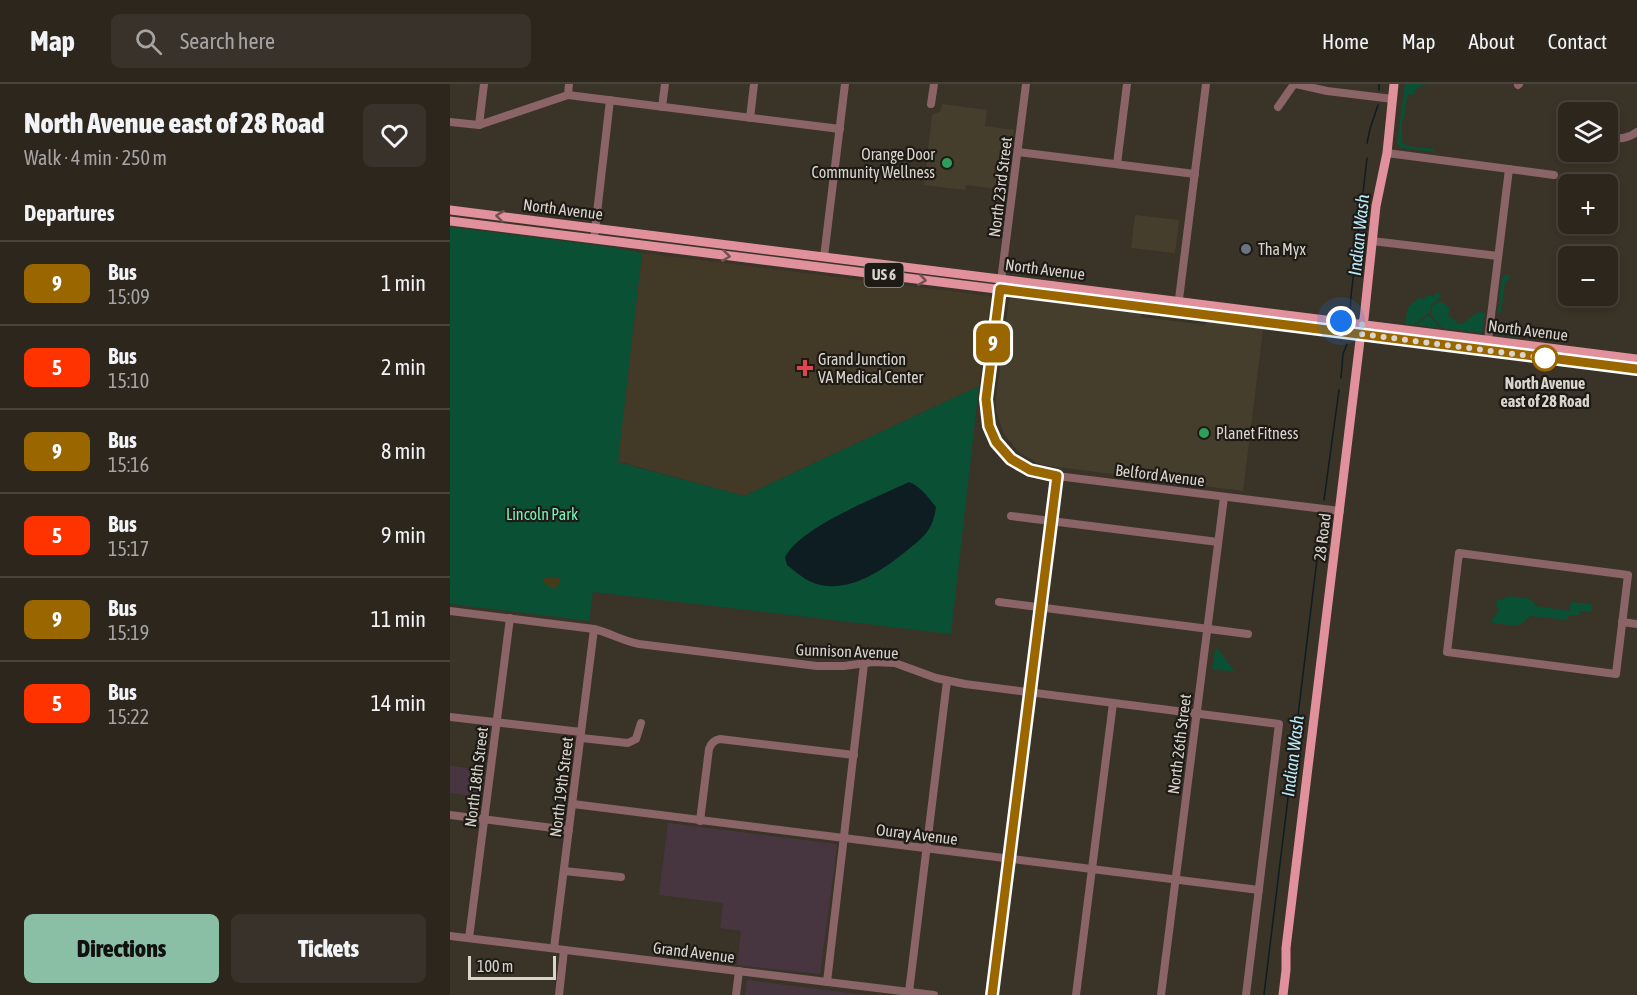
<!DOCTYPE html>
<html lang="en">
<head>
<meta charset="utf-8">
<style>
  body { margin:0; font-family:"Asap Condensed",sans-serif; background:#38322a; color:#f1f3f6; height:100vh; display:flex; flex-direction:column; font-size:22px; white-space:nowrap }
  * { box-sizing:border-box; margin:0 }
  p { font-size:20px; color:#a6a5a4 }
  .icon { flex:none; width:33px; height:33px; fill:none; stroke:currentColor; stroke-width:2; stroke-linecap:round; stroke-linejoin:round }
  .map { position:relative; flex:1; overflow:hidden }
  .details { display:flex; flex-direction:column; background:#2c261d; width:450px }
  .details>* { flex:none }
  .badge { padding:0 12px; border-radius:9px; font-size:21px; line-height:39px }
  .buttons { position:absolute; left:1108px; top:18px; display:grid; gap:12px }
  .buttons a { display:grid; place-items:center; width:60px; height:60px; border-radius:9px; background:#2c261d; box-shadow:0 3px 9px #0003,0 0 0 2px #48433b; font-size:30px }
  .scale { position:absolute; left:18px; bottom:15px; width:88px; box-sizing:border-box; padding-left:6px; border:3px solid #d9d5cd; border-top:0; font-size:16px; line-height:21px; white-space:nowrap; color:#d9d5cd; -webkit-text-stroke:4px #1e1b16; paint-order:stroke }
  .you { position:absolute; width:30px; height:30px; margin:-15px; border:4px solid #fff; border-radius:50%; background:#1a73e8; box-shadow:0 0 0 9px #1a73e833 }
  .map>.badge { position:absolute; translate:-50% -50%; box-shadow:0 0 0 3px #fff }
  h2 { padding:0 24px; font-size:22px; line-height:54px }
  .round { display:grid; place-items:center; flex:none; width:63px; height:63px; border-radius:9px; background:#38322a }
  .summary { display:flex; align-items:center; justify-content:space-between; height:102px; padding:0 24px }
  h1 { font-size:28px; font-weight:800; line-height:45px }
  .action { display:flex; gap:12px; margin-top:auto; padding:12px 24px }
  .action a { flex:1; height:69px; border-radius:9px; background:#8abfa5; color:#111; font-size:24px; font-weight:800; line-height:69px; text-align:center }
  .action a+a { background:#38322a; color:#f1f3f6 }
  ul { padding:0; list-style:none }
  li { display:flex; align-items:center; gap:18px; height:84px; padding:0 24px; border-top:2px solid #48433b }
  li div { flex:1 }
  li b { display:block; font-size:22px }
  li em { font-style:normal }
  li .badge { min-width:66px; font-weight:700; text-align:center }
  header { display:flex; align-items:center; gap:36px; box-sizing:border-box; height:84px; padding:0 30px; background:#2c261d; border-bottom:2px solid #48433b }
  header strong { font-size:28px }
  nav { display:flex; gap:33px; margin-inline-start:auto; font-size:21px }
  .search { width:420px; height:54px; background:#38322a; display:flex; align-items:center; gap:15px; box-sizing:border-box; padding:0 21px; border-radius:9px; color:#a6a5a4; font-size:22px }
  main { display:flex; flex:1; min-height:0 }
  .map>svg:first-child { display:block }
  .commercial { fill:#463e2d }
  .built { fill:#433927 }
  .education { fill:#473640 }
  .green { fill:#0a5035 }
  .sand { fill:#443b1b }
  .water { fill:#0e1d22 }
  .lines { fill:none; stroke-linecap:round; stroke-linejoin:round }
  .stream { stroke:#0e1d22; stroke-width:1.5 }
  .minor { stroke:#8b6468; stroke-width:8 }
  .major { stroke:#e0919b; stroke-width:9 }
  .oneway { stroke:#755052 }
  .line-casing { stroke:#fff; stroke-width:14 }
  .line { stroke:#960; stroke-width:9 }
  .walk { stroke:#d9d5cd; stroke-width:6; stroke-dasharray:0 10.8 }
  .leisure-dot { fill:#2e9e5b; stroke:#1e1b16; stroke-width:2 }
  .worship-dot { fill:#6b7280; stroke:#1e1b16; stroke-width:2 }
  .stop-dot { fill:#fff; stroke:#960; stroke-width:3 }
  .health-dot { fill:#e0444e; stroke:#1e1b16; stroke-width:2 }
  .labels { text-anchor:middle; stroke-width:4.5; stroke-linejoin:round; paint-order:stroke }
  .shield { fill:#1e1b16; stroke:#a19d96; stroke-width:1.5 }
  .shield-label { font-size:15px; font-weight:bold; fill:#d9d5cd }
  .poi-label { font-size:16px; fill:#d9d5cd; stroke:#1e1b16; text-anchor:start }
  .street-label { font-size:16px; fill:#d9d5cd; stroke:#1e1b16 }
  .stop-label { font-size:16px; font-weight:bold; fill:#d9d5cd; stroke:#1e1b16 }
  .park-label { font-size:16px; fill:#75f5b9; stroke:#1e1b16 }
  .water-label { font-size:18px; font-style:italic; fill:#b6e9fa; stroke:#1e1b16 }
</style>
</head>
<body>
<header>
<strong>Map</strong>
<div class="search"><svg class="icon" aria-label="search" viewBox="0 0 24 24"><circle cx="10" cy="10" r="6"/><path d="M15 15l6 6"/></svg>Search here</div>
<nav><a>Home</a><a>Map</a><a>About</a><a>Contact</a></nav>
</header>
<main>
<section class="details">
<div class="summary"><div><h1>North Avenue east of 28 Road</h1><p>Walk · 4 min · 250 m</p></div><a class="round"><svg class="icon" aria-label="heart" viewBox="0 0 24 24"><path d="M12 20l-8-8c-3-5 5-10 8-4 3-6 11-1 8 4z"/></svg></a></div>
<h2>Departures</h2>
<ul>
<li><span class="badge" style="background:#960;color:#fff">9</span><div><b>Bus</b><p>15:09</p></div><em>1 min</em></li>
<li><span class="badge" style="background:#f30;color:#fff">5</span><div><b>Bus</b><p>15:10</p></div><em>2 min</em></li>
<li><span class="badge" style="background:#960;color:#fff">9</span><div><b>Bus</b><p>15:16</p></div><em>8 min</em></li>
<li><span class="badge" style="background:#f30;color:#fff">5</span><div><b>Bus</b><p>15:17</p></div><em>9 min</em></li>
<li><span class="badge" style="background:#960;color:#fff">9</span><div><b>Bus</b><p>15:19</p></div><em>11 min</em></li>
<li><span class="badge" style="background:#f30;color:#fff">5</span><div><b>Bus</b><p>15:22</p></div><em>14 min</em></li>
</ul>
<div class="action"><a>Directions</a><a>Tickets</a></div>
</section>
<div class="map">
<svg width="1187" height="911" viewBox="0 0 1187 911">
  <rect width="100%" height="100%" fill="#3a3327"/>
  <!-- commercial -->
  <g class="commercial">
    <polygon points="492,20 537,26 535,42 564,46 556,106 516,101 515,106 474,101 482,31 491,27"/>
    <polygon points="685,131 729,136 725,169 681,164"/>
    <polygon points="561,212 691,229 691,233 755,241 756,237 813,245 793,407 600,382 589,380 569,368 554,350 546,327 546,314 559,215 561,215"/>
  </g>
  <!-- built -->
  <polygon class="built" points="192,169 541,212 529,302 294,412 167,377"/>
  <!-- education -->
  <g class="education">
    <polygon points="0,682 35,686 31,713 0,709"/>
    <polygon points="218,739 386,760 387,762 370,890 287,881 291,847 270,844 273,819 209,811"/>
    <polygon points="297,896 416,911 295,911"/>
  </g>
  <!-- green -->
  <g class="green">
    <polygon points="955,0 976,0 967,4 963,11 959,10 957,14 954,35 952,38 952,58 957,62 986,65 982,68 951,64 947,59"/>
    <polygon points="0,143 160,163 192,169 168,378 294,412 529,302 501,550 143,508 139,537 0,520"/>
    <polygon points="1054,191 1059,191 1060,195 1055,199 1051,228 1049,230 1048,228 1051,198"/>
    <polygon points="988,208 991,213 981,221 980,228 963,241 955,240 958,223 969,214 974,215 977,211 983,212"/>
    <polygon points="989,217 995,220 1000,225 998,231 1009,240 1012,240 1028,228 1035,229 1032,249 992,244 981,231 982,222"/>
    <polygon points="979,231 990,244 965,241"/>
    <polygon points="1047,238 1052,239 1052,246 1073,248 1072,254 1047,251 1046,247"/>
    <polygon points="1058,512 1081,515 1086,522 1119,527 1121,518 1142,520 1141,528 1129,527 1129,531 1118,532 1118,536 1081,532 1068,542 1042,539 1043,533 1049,527 1046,522 1047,515 1052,516"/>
    <polygon points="765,565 769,566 785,588 762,585"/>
  </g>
  <!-- sand -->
  <polygon class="sand" points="95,493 110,494 110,499 105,505 95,500 93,497"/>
  <!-- water -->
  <path class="water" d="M459,398C470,402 478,413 486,423C485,430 483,439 479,445C475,452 466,459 460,464C437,483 409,504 377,502C359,500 351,492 337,481L335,473C352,442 426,414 459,398Z"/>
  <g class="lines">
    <!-- stream -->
    <g class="stream">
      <polyline points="929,0 929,6"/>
      <polyline points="917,59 920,45 928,21"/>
      <polyline points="900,228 901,212 917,74"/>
      <polyline points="891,294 893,270 897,260"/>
      <polyline points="874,416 889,306"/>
      <polyline points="814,911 872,434"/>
    </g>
    <!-- minor -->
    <g class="minor">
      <path d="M576,0L536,315C535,346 550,373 580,386C588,390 598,391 607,392L890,427"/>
      <polyline points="846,0 877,7 943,15"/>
      <polyline points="1068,1 1069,0"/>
      <polyline points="118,11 119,0"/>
      <polyline points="481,20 484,0"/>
      <polyline points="212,23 215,0"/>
      <polyline points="828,23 844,0"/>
      <polyline points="300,34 304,0"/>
      <polyline points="0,38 29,41 118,11 390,45"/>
      <polyline points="29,41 34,0"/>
      <path d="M1158,54C1170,55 1177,55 1187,48"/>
      <polyline points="568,68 745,90"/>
      <polyline points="937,69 1104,91"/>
      <polyline points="667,80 677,0"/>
      <polyline points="144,155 160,16"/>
      <polyline points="922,157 1048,172"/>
      <polyline points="374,173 395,0"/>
      <polyline points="728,223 756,0"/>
      <polyline points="1038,256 1059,85"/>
      <polyline points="561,432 768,458"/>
      <polygon points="1009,469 1178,491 1166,590 997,568"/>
      <polyline points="549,518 798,550"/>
      <path d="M0,527L144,545C160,549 173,557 189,560L367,582H394L423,578L445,579L486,594L515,600L829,640L796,911"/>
      <polyline points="1172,538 1187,540"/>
      <polyline points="0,633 131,648"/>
      <polyline points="131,654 178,659 186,655 191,639"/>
      <polyline points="123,720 809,806"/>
      <polyline points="0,731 119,746"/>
      <path d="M250,737L259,665C261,659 264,656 270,655L404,671"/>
      <polyline points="114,787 171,793"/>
      <polyline points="0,852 484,911"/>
      <polyline points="19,854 60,534"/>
      <polyline points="104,864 144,545"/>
      <polyline points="377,898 414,580"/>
      <polyline points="459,908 497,597"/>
      <polyline points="109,911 114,866"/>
      <polyline points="286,911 289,887"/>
      <polyline points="542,911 607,392"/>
      <polyline points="626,911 663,619"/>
      <polyline points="711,911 774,413"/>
    </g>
    <!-- major -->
    <g class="major">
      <polyline points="0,126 1187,275"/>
      <polyline points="0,137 1187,285"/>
      <polyline points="833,911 836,886 836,864 912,240 914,235 926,122 937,69 944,0"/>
    </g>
  </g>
  <!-- one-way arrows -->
  <defs><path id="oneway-chevron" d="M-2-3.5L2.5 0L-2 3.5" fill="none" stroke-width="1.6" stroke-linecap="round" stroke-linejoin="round" transform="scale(1.5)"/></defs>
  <g class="oneway">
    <use href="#oneway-chevron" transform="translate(50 132) rotate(-173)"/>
    <use href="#oneway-chevron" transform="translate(276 172) rotate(7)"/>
    <use href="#oneway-chevron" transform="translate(472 196) rotate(7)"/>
  </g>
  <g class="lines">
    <defs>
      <polyline id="line" points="542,911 607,392 580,386 561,375 546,358 539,342 536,315 550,205 1187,285"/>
    </defs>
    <!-- line casing -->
    <use href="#line" class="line-casing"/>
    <!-- line -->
    <use href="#line" class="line"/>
    <!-- walk -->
    <polyline class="walk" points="891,237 912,240 911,250 1095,274"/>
  </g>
  <!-- markers -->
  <g class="leisure-dot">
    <circle cx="497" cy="79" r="6"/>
    <circle cx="754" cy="349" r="6"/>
  </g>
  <circle class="worship-dot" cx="796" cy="165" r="6"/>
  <circle class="stop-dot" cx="1095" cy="274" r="12"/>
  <path class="health-dot" d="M352 275h6v6h6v6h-6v6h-6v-6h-6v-6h6z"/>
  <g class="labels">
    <!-- shield labels -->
    <rect class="shield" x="414.5" y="179" width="39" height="24" rx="4.5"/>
    <g class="shield-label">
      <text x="434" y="196">US 6</text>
    </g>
    <!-- poi labels -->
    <g class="poi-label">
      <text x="485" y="76" text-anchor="end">Orange Door<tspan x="485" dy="18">Community Wellness</tspan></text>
      <text x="808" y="171">Tha Myx</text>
      <text x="368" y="281">Grand Junction<tspan x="368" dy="18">VA Medical Center</tspan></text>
      <text x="766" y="355">Planet Fitness</text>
    </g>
    <!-- street labels -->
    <g class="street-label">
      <text transform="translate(550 103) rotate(-83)" y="6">North 23rd Street</text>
      <text transform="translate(113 125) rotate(7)" y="6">North Avenue</text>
      <text transform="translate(595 185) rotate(7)" y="6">North Avenue</text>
      <text transform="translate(1078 246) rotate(7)" y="6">North Avenue</text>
      <text transform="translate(710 391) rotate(7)" y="6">Belford Avenue</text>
      <text transform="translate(872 453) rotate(-83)" y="6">28 Road</text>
      <text transform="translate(397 567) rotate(2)" y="6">Gunnison Avenue</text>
      <text transform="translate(729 660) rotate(-83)" y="6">North 26th Street</text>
      <text transform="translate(26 693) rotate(-83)" y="6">North 18th Street</text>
      <text transform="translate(111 703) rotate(-83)" y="6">North 19th Street</text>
      <text transform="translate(467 750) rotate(7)" y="6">Ouray Avenue</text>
      <text transform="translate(244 868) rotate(7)" y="6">Grand Avenue</text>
    </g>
    <!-- stop labels -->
    <g class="stop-label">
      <text x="1095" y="305">North Avenue<tspan x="1095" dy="18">east of 28 Road</tspan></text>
    </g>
    <!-- park labels -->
    <g class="park-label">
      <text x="92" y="436">Lincoln Park</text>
    </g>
    <!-- water labels -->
    <g class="water-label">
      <text transform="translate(909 151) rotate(-84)" y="6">Indian Wash</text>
      <text transform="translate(843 672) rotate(-83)" y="6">Indian Wash</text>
    </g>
  </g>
</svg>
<div class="buttons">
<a><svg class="icon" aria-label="layers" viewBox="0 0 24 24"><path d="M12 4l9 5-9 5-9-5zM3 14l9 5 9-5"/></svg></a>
<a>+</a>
<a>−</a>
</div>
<div class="scale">100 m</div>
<div class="you" style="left:891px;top:237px"></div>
<b class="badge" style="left:543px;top:259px;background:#960;color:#fff">9</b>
</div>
</main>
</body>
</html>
